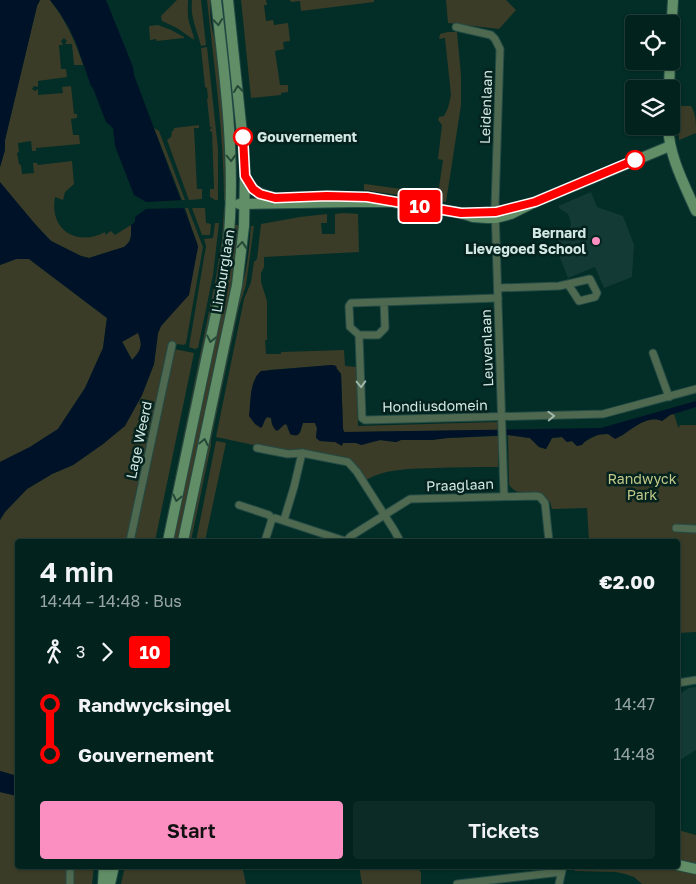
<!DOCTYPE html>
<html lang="en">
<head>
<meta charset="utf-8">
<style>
  body { margin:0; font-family:"Golos Text",sans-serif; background:#0c2a26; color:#f1f3f6; height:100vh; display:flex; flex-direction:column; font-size:19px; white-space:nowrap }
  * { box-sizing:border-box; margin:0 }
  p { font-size:16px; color:#96a4a4 }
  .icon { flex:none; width:28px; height:28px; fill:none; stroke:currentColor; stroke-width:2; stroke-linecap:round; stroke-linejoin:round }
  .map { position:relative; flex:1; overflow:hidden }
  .panel { position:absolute; left:15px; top:539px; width:665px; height:330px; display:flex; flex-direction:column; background:#02221d; border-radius:5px; box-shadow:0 1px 4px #0004,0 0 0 1px #233f3b }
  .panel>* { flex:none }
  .badge { padding:0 10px; border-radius:4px; font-size:18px; line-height:32px }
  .buttons { position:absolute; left:625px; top:15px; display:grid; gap:10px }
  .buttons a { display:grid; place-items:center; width:55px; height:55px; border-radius:5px; background:#02221d; box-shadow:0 1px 4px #0004,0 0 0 1px #233f3b; font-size:25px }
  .map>.badge { position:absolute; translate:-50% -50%; box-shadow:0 0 0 2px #fff }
  .legs { display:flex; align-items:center; gap:8px; height:55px; padding:0 25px; font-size:16px }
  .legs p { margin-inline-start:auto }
  .overview { display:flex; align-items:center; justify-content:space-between; height:85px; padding:0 25px }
  h1 { font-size:28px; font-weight:600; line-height:38px }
  .primary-button { display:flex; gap:10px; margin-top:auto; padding:10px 25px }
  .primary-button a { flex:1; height:58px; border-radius:5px; background:#fc8fc1; color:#111; font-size:20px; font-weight:600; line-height:58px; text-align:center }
  .primary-button a+a { background:#0c2a26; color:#f1f3f6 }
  ul { padding:0 25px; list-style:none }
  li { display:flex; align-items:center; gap:18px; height:50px; font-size:19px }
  li i { display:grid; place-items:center; width:8px; height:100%; margin:0 6px; background:currentColor }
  li i::after { content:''; width:12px; height:12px; margin:-6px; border:4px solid; border-radius:50%; background:#02221d }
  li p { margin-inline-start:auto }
  li:first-child i { background:linear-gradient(#0000 50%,currentColor 0) }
  li:last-child i { background:linear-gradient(currentColor 50%,#0000 0) }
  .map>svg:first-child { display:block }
  .built { fill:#143a35 }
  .green { fill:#3a3c27; fill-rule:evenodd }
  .water { fill:#001227; fill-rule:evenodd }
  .pier { fill:#032d27 }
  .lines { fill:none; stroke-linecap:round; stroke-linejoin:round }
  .street-casing { stroke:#244b45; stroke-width:9 }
  .secondary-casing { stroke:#244b45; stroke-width:12 }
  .street { stroke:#4e6950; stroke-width:7 }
  .secondary { stroke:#628e67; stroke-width:10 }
  .oneway { stroke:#254838 }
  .oneway2 { stroke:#9eb5a8 }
  .line-1-casing { stroke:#fff; stroke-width:11 }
  .line-1 { stroke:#f00; stroke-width:8 }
  .stop-1-dot { fill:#fff; stroke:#f00; stroke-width:2.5 }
  .poi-dot { fill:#fc8fc1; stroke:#04221e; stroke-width:2 }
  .labels { text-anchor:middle; stroke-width:5; stroke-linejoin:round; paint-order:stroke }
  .street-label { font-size:14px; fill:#d3e8e3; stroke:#04221e }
  .stop-label { font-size:14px; font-weight:bold; fill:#d3e8e3; stroke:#04221e; text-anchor:start }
  .poi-label { font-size:14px; font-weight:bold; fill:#d3e8e3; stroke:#04221e; text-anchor:end }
  .park-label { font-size:14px; fill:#c2c88a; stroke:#04221e }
</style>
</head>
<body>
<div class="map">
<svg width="696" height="884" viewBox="0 0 696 884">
  <rect width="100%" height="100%" fill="#032d27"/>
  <!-- built -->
  <g class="built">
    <polygon points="591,192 597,207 623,216 634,245 632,277 604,288 595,267 568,278 559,255 562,250 557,237 562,236 565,234 570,228 571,224 569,216 567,213 560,209 558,206"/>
    <polygon points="696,687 696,750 678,761 678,695 689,688"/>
  </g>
  <!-- green -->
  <g class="green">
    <path d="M40,0H50C66,21 75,40 83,65H74L72,44H65L67,41L64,38L61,41L63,45H59L61,69H66L67,77L38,81V87L34,86L32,89L35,91L38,89V95L63,93L62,87L71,86L74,114H77V118L71,119L73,135H79L80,144L36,148V151H32L31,141L18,143L19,152L17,153L19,164L21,165L22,174L34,173L33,163H37L38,165L72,161L74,184L65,192L63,200L55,197C49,230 77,247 105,232V235L111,231L115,235L131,225V236L128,244L124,247L114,250L89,258L81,256L51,241L35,224L0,183V167L5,150V140L37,6Z"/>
    <path d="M177,0H188C188,8 187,17 190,25C191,30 194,35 194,40L177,28L162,21L161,16Z"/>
    <path d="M192,0H201L206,45L201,46C197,29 190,18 192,0Z"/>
    <path d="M207,0H211C209,15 211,30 217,44L227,138L226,200L224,201C224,133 214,67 207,0Z"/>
    <polygon points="241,0 266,0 267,5 264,5 266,21 273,20 274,25 288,23 290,41 283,42 284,49 275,51 280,85 288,85 288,92 281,93 281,95 251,98"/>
    <polygon points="290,0 374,0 374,2 301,11 300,1 291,2"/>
    <polygon points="446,0 506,0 516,10 499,29 448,23"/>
    <polygon points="158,25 171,30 184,37 184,38 157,41 156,39 150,40 149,26"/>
    <polygon points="448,32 457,32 461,76 461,105 446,202 364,190 364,184 365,184 438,194 443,160 438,159 442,125 438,120 439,117 444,116 448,108 451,95 445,38 439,39 440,34"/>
    <polygon points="207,47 218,149 218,200 215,200 210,197 210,189 214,189 212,132 210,131 210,129 213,128 210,127 207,99 208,98 207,88 205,87 201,48"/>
    <path d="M679,106H691C696,114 696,123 696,133L679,140Z"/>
    <polygon points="199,125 199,128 194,128 197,189 202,189 202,199 189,200 167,140 171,137 172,131 174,130 174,128"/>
    <polygon points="154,128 159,131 185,200 182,200"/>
    <polygon points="224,207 226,208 226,240 166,541 162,541 216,277 222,240"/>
    <polygon points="185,208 188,208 203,247 186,343 184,345 177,344 174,349 194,353 155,541 18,541 17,776 0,771 0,520 5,512 27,489 52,474 73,465 103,444 125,425 142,395 154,364 158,333 161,326 172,313 198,247"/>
    <polygon points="192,208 205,208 206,223 211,224 210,235 202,235"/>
    <path d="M344,213L358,214L359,252L264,257V267L261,273V282L267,301V340H265L266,354H281V352L344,350L345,366L357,367L358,426L497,422L498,430L357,432L361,445L380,440L396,442L401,440H431L447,438L498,436V467C477,467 456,467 435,468C411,469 387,468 366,480L351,460L299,450L287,452L216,437L244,299L251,282L254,262L257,259L261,224L300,217L327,214V223H321L322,234H335V214ZM332,365L336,366L337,369L341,374L343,429L351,443L320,441L316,438L317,428L315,423H303L300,433L288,430L287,425L284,424L279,430L272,425L271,418L267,417L265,420L268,370Z"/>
    <polygon points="215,223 219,223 213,275 198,348 195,349 189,347 206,246 204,239 213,238"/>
    <polygon points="233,225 240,225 235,272 179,541 170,541"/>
    <path d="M251,226H254L246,285L239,307L211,440V445L191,541H187L238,299C247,275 249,251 251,226Z"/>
    <polygon points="16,259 29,259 107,318 103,348 85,388 58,429 30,447 0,462 0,265"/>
    <path d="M138,332C143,346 142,350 132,360L122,341Z"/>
    <path d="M674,414L678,427H680L679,425H696V632L678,633V541H589L587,508L552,509L550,502L543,494C532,493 514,496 509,484L508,435L530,438L539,447L546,449L552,438L562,437L567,442L572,441L577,446L599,434H608L621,436C631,429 649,414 662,421L670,415Z"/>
    <polygon points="216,441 226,443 205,541 196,541"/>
    <polygon points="0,792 17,796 18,866 94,866 92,884 0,884"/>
    <polygon points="678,830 696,835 696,866 678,861"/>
    <polygon points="125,866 242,866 246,884 121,884"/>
    <polygon points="359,866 414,866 421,872 421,884 362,884"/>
    <polygon points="571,866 666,866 696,874 696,884 642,884 634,877 625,874 616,872 575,871"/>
  </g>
  <!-- water -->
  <g class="water">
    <polygon points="0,0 40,0 37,6 5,140 5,150 0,167"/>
    <path d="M50,0H106L133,67L134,75L197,243L198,247L189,295L161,326L158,333L154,364L142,395L125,426L103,444L73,465L52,474L27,489L5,512L0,520V462L30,447L58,429L85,388L103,348L107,318L29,259H16L0,265V182L35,224L47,237L51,241L81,256L89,258L124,247L130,241L131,236V225L135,222V216L146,209V202L134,195L115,146L113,128L106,122L93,88L91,86L76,43L69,28L60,13ZM138,333C143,346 141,350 132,360L122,342Z"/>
    <path d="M332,365L336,366L337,369L341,374L343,429L344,432L601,428L696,401V407L670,415L662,421C646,413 629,433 615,439L608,434C599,434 587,437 582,445L577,446L572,441L567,442L562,437L552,438L546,449L539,447L530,438L508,435L447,438L432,440H401L396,442L380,440L361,445L356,443H343L342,446L335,442L320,441L316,438L317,428L315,423H303C300,430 301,439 290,434L287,425L285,424L277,431C272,428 272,422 271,418L267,417C264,420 264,425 261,428L255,424L249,416C251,401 249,381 261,371Z"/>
    <polygon points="0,771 17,776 17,796 0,792"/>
  </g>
  <!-- pier -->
  <polygon class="pier" points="134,195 146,202 184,200 187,208 146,209 135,217 135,213 143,208 143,203 134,198"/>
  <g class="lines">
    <defs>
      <g id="street">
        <polyline points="456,27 491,35 495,39 500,49 495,207 504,496"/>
        <polyline points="498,288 559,286 568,284 579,301 595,297 597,293 590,279 568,284"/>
        <polyline points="384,302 385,328 378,335 359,335 350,327 349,306 351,303 498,298"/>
        <polyline points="359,335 362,418 365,420 603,414 696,389"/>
        <polyline points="653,353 669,397"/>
        <polyline points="257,448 288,454 302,453"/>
        <polyline points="239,505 269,515 272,519"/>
        <polyline points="284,520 294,487 302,453 348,462 357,472 394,530 400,541"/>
        <polyline points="676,528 696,529"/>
        <polyline points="130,541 172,345"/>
        <polyline points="265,541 272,519 275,518 345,541"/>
        <polyline points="346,541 351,536 410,499 536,496 540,497 545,503 549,541"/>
        <polyline points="678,683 696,680"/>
        <polyline points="70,884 70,866"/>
        <polyline points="457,884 561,872"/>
        <polyline points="559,884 563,866"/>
      </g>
      <g id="secondary">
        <polyline points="671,35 673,0"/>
        <polyline points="669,89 670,61"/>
        <path d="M668,126C669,156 684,184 696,211"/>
        <path d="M245,177C253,192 259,194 275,198"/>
        <polyline points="239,204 354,202 392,202 461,213 473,217 487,218 496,218 511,214 535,202 670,146"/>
        <path d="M168,541C181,481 193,420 206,360C216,313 228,266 230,218C234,145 224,72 216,0"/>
        <polyline points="183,541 237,285 244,226 245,172 243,143 228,0"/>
        <polyline points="678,865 696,869"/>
        <polyline points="103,884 104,866"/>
        <polyline points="110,884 114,866"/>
      </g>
    </defs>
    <!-- street casing -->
    <use href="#street" class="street-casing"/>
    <!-- secondary casing -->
    <use href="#secondary" class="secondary-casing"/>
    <!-- street -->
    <use href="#street" class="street"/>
    <!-- secondary -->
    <use href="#secondary" class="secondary"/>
  </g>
  <!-- one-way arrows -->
  <defs><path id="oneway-chevron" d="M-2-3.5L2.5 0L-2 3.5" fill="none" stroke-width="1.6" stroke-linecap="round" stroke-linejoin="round" transform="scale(1.25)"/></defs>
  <g class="oneway">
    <use href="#oneway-chevron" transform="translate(218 22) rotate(84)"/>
    <use href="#oneway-chevron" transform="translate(238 89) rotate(-97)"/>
    <use href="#oneway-chevron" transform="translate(231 158) rotate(88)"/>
    <use href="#oneway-chevron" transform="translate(242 245) rotate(-85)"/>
    <use href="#oneway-chevron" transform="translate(211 339) rotate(102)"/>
    <use href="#oneway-chevron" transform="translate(204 442) rotate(-78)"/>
    <use href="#oneway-chevron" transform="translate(177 498) rotate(102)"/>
  </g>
  <g class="oneway2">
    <use href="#oneway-chevron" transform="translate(361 384) rotate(88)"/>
    <use href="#oneway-chevron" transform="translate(551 416) rotate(-2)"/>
  </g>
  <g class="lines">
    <defs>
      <polyline id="line-1" points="243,137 245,176 253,189 260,194 275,198 327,196 367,197 461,213 496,212 535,202 635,160"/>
    </defs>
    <!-- line-1 casing -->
    <use href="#line-1" class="line-1-casing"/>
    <!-- line-1 -->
    <use href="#line-1" class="line-1"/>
  </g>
  <!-- markers -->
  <g class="stop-1-dot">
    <circle cx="243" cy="137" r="9"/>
    <circle cx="635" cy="160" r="9"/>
  </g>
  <circle class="poi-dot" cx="596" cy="241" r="5"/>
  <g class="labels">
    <!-- street labels -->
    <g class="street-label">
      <text transform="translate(486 107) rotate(-88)" y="5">Leidenlaan</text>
      <text transform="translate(223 271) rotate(-81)" y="5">Limburglaan</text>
      <text transform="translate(487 348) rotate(-92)" y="5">Leuvenlaan</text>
      <text transform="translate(435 406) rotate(-1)" y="5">Hondiusdomein</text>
      <text transform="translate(139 440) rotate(-78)" y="5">Lage Weerd</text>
      <text transform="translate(460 485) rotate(-2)" y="5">Praaglaan</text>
    </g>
    <!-- stop labels -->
    <g class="stop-label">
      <text x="257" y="142">Gouvernement</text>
    </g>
    <!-- poi labels -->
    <g class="poi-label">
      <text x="586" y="238">Bernard<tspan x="586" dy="16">Lievegoed School</tspan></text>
    </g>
    <!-- park labels -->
    <g class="park-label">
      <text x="642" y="484">Randwyck<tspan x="642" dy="16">Park</tspan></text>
    </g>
  </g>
</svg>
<div class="buttons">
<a><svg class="icon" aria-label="locate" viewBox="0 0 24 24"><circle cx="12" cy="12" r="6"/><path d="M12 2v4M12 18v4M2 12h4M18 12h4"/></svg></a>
<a><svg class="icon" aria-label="layers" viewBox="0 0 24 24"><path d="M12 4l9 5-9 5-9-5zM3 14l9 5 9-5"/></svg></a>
</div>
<b class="badge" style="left:420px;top:206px;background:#f00;color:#fff">10</b>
<section class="panel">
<div class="overview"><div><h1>4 min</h1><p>14:44 – 14:48 · Bus</p></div><b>€2.00</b></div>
<div class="legs"><svg class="icon" aria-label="walk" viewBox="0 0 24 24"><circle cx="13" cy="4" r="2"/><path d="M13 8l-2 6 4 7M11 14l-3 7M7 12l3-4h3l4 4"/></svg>3<svg class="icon" aria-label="forward" viewBox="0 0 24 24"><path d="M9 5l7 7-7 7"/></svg><b class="badge" style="background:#f00;color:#fff">10</b></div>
<ul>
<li><i style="color:#f00"></i><b>Randwycksingel</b><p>14:47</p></li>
<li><i style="color:#f00"></i><b>Gouvernement</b><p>14:48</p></li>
</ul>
<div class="primary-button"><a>Start</a><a>Tickets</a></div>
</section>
</div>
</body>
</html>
